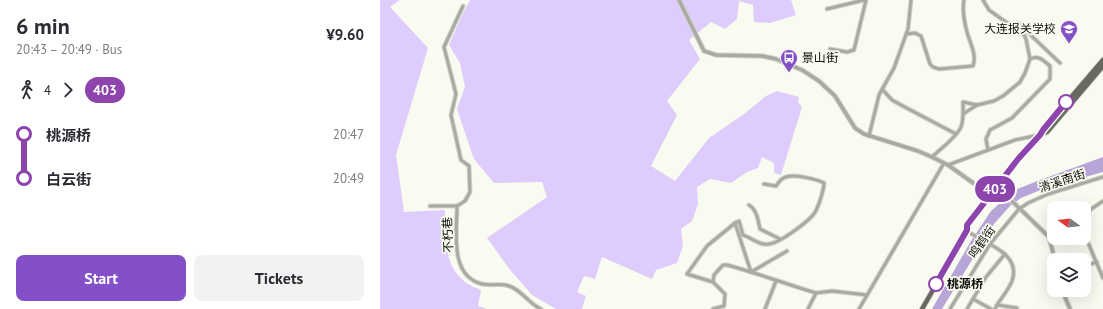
<!DOCTYPE html>
<html lang="en">
<head>
<meta charset="utf-8">
<style>
  body { margin:0; font-family:"PT Sans","Noto Sans SC",sans-serif; background:#f2f2f3; color:#2b2b33; height:100vh; display:flex; flex-direction:column; font-size:15px; white-space:nowrap }
  * { box-sizing:border-box; margin:0 }
  p { font-size:13px; color:#7c7c81 }
  .icon { flex:none; width:22px; height:22px; fill:none; stroke:currentColor; stroke-width:2; stroke-linecap:round; stroke-linejoin:round }
  .map { position:relative; flex:1; overflow:hidden }
  .drawer { display:flex; flex-direction:column; background:#fff; width:380px }
  .drawer>* { flex:none }
  .badge { padding:0 8px; border-radius:13px; font-size:14px; line-height:26px }
  .needle { width:26px; rotate:285deg }
  .tools { position:absolute; left:667px; top:201px; display:grid; gap:8px }
  .tools a { display:grid; place-items:center; width:44px; height:44px; border-radius:8px; background:#fff; box-shadow:0 4px 16px #0002; font-size:20px }
  .map>.badge { position:absolute; translate:-50% -50%; box-shadow:0 0 0 2px #fff }
  .legs { display:flex; align-items:center; gap:6px; height:44px; padding:0 16px; font-size:13px }
  .legs p { margin-inline-start:auto }
  .head { display:flex; align-items:center; justify-content:space-between; height:68px; padding:0 16px }
  h1 { font-size:22px; font-weight:800; line-height:30px }
  .action { display:flex; gap:8px; margin-top:auto; padding:8px 16px }
  .action a { flex:1; height:46px; border-radius:8px; background:#8450c8; color:#fff; font-size:16px; font-weight:800; line-height:46px; text-align:center }
  .action a+a { background:#f2f2f3; color:#2b2b33 }
  ul { padding:0 16px; list-style:none }
  li { display:flex; align-items:center; gap:14px; height:44px; font-size:15px }
  li i { display:grid; place-items:center; width:6px; height:100%; margin:0 5px; background:currentColor }
  li i::after { content:''; width:10px; height:10px; margin:-5px; border:3px solid; border-radius:50%; background:#fff }
  li p { margin-inline-start:auto }
  li:first-child i { background:linear-gradient(#0000 50%,currentColor 0) }
  li:last-child i { background:linear-gradient(currentColor 50%,#0000 0) }
  main { display:flex; flex:1; min-height:0 }
  .map>svg:first-child { display:block }
  .green { fill:#ddccfc }
  .water { fill:#b7a5d8 }
  .lines { fill:none; stroke-linecap:round; stroke-linejoin:round }
  .minor-casing { stroke:#d4d5cb; stroke-width:5 }
  .tertiary-casing { stroke:#d4d5cb; stroke-width:5.5 }
  .primary-casing { stroke:#d4d5cb; stroke-width:6 }
  .minor { stroke:#aaaaa5; stroke-width:3 }
  .tertiary { stroke:#aaaaa5; stroke-width:3.5 }
  .primary { stroke:#686961; stroke-width:4.5 }
  .line-1-casing { stroke:#fff; stroke-width:9 }
  .line-1 { stroke:#8e44ad; stroke-width:6 }
  .stop-1-dot { fill:#fff; stroke:#8e44ad; stroke-width:2 }
  .labels { text-anchor:middle; stroke-width:3.5; stroke-linejoin:round; paint-order:stroke }
  .poi-label { font-size:12px; fill:#0c0d09; stroke:#fafbf0; text-anchor:end }
  .street-label { font-size:12px; fill:#0c0d09; stroke:#fafbf0 }
  .stop-label { font-size:12px; font-weight:bold; fill:#0c0d09; stroke:#fafbf0; text-anchor:start }
</style>
</head>
<body>
<main>
<section class="drawer">
<div class="head"><div><h1>6 min</h1><p>20:43 – 20:49 · Bus</p></div><b>¥9.60</b></div>
<div class="legs"><svg class="icon" aria-label="walk" viewBox="0 0 24 24"><circle cx="13" cy="4" r="2"/><path d="M13 8l-2 6 4 7M11 14l-3 7M7 12l3-4h3l4 4"/></svg>4<svg class="icon" aria-label="forward" viewBox="0 0 24 24"><path d="M9 5l7 7-7 7"/></svg><b class="badge" style="background:#8e44ad;color:#fff">403</b></div>
<ul>
<li><i style="color:#8e44ad"></i><b>桃源桥</b><p>20:47</p></li>
<li><i style="color:#8e44ad"></i><b>白云街</b><p>20:49</p></li>
</ul>
<div class="action"><a>Start</a><a>Tickets</a></div>
</section>
<div class="map">
<svg width="723" height="309" viewBox="0 0 723 309">
  <rect width="100%" height="100%" fill="#fafbf0"/>
  <!-- green -->
  <g class="green">
    <path d="M0,0H20L10,7L48,48L16,155L24,212L65,210C65,235 63,265 85,282C89,285 96,288 101,290L98,306L107,309H0Z"/>
    <polygon points="90,0 411,0 416,15 390,23 374,22 373,5 359,1 357,19 345,29 331,22 309,40 320,59 287,101 297,115 271,166 295,181 329,138 364,114 386,96 397,91 419,97 418,102 422,107 401,175 394,173 394,163 382,157 378,168 367,172 351,183 330,179 317,187 318,204 312,221 301,229 303,246 297,263 276,270 272,279 222,257 215,279 204,276 197,292 206,296 202,309 176,309 152,295 131,271 107,238 167,197 162,182 114,183 94,159 77,109 85,87 80,63 69,45 82,15"/>
  </g>
  <!-- water -->
  <polygon class="water" points="723,157 723,172 663,189 641,198 630,206 614,224 562,309 552,309 591,241 611,211 635,190 660,180"/>
  <g class="lines">
    <defs>
      <g id="minor">
        <polyline points="447,9 484,0"/>
        <polyline points="638,23 680,63"/>
        <path d="M527,34L535,33L541,36L550,64L553,67L559,69L593,66C597,55 590,43 587,32C584,21 582,11 584,0"/>
        <polyline points="450,49 467,52 474,50 486,0"/>
        <polyline points="502,89 512,100 521,105 576,134"/>
        <polyline points="597,105 614,101 623,96 640,82 645,73 650,59 646,39 644,35 609,10 603,0"/>
        <polyline points="489,136 499,95 514,68 528,29 531,0"/>
        <path d="M608,150L606,139L610,130L632,118L670,79V66C663,60 659,55 650,59"/>
        <path d="M552,157C560,149 576,138 581,127C584,119 583,110 583,102L597,105L583,114"/>
        <polyline points="568,165 635,140 659,135"/>
        <path d="M369,205C377,210 378,220 380,229L400,239"/>
        <path d="M50,206H77C77,231 69,276 102,284C111,286 120,283 129,286C142,290 149,304 161,309"/>
        <polyline points="77,206 85,201 90,192 89,166 81,160 71,115 76,94 64,47 83,6"/>
        <polyline points="704,214 723,201"/>
        <path d="M355,223L359,221L363,235C372,238 380,246 389,244C400,243 426,223 433,215C438,210 444,189 444,183C437,179 414,174 406,177C402,178 398,183 396,186L384,184"/>
        <path d="M587,231C604,243 642,253 632,281C629,289 622,297 617,305"/>
        <polyline points="704,233 723,278"/>
        <polyline points="669,237 674,234"/>
        <polyline points="704,266 717,262"/>
        <path d="M333,282L334,275L343,265H347C377,273 406,284 436,293"/>
        <polyline points="593,299 611,309"/>
        <polyline points="333,309 344,306 345,294 333,282 307,274 327,246 355,223 371,272 407,251"/>
        <polyline points="385,309 396,281"/>
        <polyline points="428,309 436,293 452,291 487,295"/>
        <polyline points="479,309 564,163"/>
        <polyline points="570,309 610,244 639,209 648,203 668,194 723,177"/>
        <polyline points="587,309 606,277 625,254"/>
        <polyline points="615,309 617,305 637,308"/>
      </g>
      <g id="tertiary">
        <polyline points="299,0 324,51 336,55 382,56 396,59 422,70 439,81 455,96 475,128 484,134 538,151 552,157 568,165 610,195"/>
        <polyline points="616,188 635,204 669,237 675,260"/>
        <polyline points="682,290 690,309"/>
      </g>
      <g id="primary">
        <polyline points="660,135 667,132 723,66"/>
        <polyline points="542,309 587,231 587,225 638,159 660,135 663,130 723,60"/>
      </g>
    </defs>
    <!-- minor casing -->
    <use href="#minor" class="minor-casing"/>
    <!-- tertiary casing -->
    <use href="#tertiary" class="tertiary-casing"/>
    <!-- primary casing -->
    <use href="#primary" class="primary-casing"/>
    <!-- minor -->
    <use href="#minor" class="minor"/>
    <!-- tertiary -->
    <use href="#tertiary" class="tertiary"/>
    <!-- primary -->
    <use href="#primary" class="primary"/>
  </g>
  <g class="lines">
    <defs>
      <polyline id="line-1" points="556,284 587,230 587,225 638,159 660,135 663,130 686,102"/>
    </defs>
    <!-- line-1 casing -->
    <use href="#line-1" class="line-1-casing"/>
    <!-- line-1 -->
    <use href="#line-1" class="line-1"/>
  </g>
  <!-- icons -->
  <defs>
    <symbol id="school-pin" viewBox="-11 -11 22 30"><path d="M0 17L-7.5 6A9.5 9.5 0 1 1 7.5 6Z" fill="#8450c8" stroke="#fafbf0"/><path d="M0-5L7-2L0 1L-7-2ZM-4 1L0 2.5L4 1V4Q0 6-4 4Z" fill="#fff"/></symbol>
    <symbol id="bus-pin" viewBox="-11 -11 22 30"><path d="M0 17L-7.5 6A9.5 9.5 0 1 1 7.5 6Z" fill="#8450c8" stroke="#fafbf0"/><path d="M-5-6H5V4H4V6H2V4H-2V6H-4V4H-5ZM-3.5-4V0h7V-4ZM-3.5 1.2v1.5H-2V1.2ZM2 1.2v1.5H3.5V1.2Z" fill="#fff"/></symbol>
  </defs>
  <g fill-rule="evenodd">
    <use href="#school-pin" x="679" y="19" width="20" height="27"/>
    <use href="#bus-pin" x="399" y="48" width="20" height="27"/>
  </g>
  <!-- markers -->
  <g class="stop-1-dot">
    <circle cx="686" cy="102" r="7"/>
    <circle cx="556" cy="284" r="7"/>
  </g>
  <g class="labels">
    <!-- poi labels -->
    <g class="poi-label">
      <text x="676" y="33">大连报关学校</text>
      <text x="422" y="62" text-anchor="start">景山街</text>
    </g>
    <!-- street labels -->
    <g class="street-label">
      <text transform="translate(682 181) rotate(-18)" y="4">清溪南街</text>
      <text transform="translate(68 235) rotate(-92)" y="4">不朽巷</text>
      <text transform="translate(602 242) rotate(-55)" y="4">鸣鹤街</text>
    </g>
    <!-- stop labels -->
    <g class="stop-label">
      <text x="567" y="288">桃源桥</text>
    </g>
  </g>
</svg>
<div class="tools">
<a><svg class="needle" viewBox="-14 -14 28 28"><path d="M0-13l5 13h-10z" fill="#e53935"/><path d="M0 13l5-13h-10z" fill="#7c7c81"/></svg></a>
<a><svg class="icon" aria-label="layers" viewBox="0 0 24 24"><path d="M12 4l9 5-9 5-9-5zM3 14l9 5 9-5"/></svg></a>
</div>
<b class="badge" style="left:615px;top:189px;background:#8e44ad;color:#fff">403</b>
</div>
</main>
</body>
</html>
